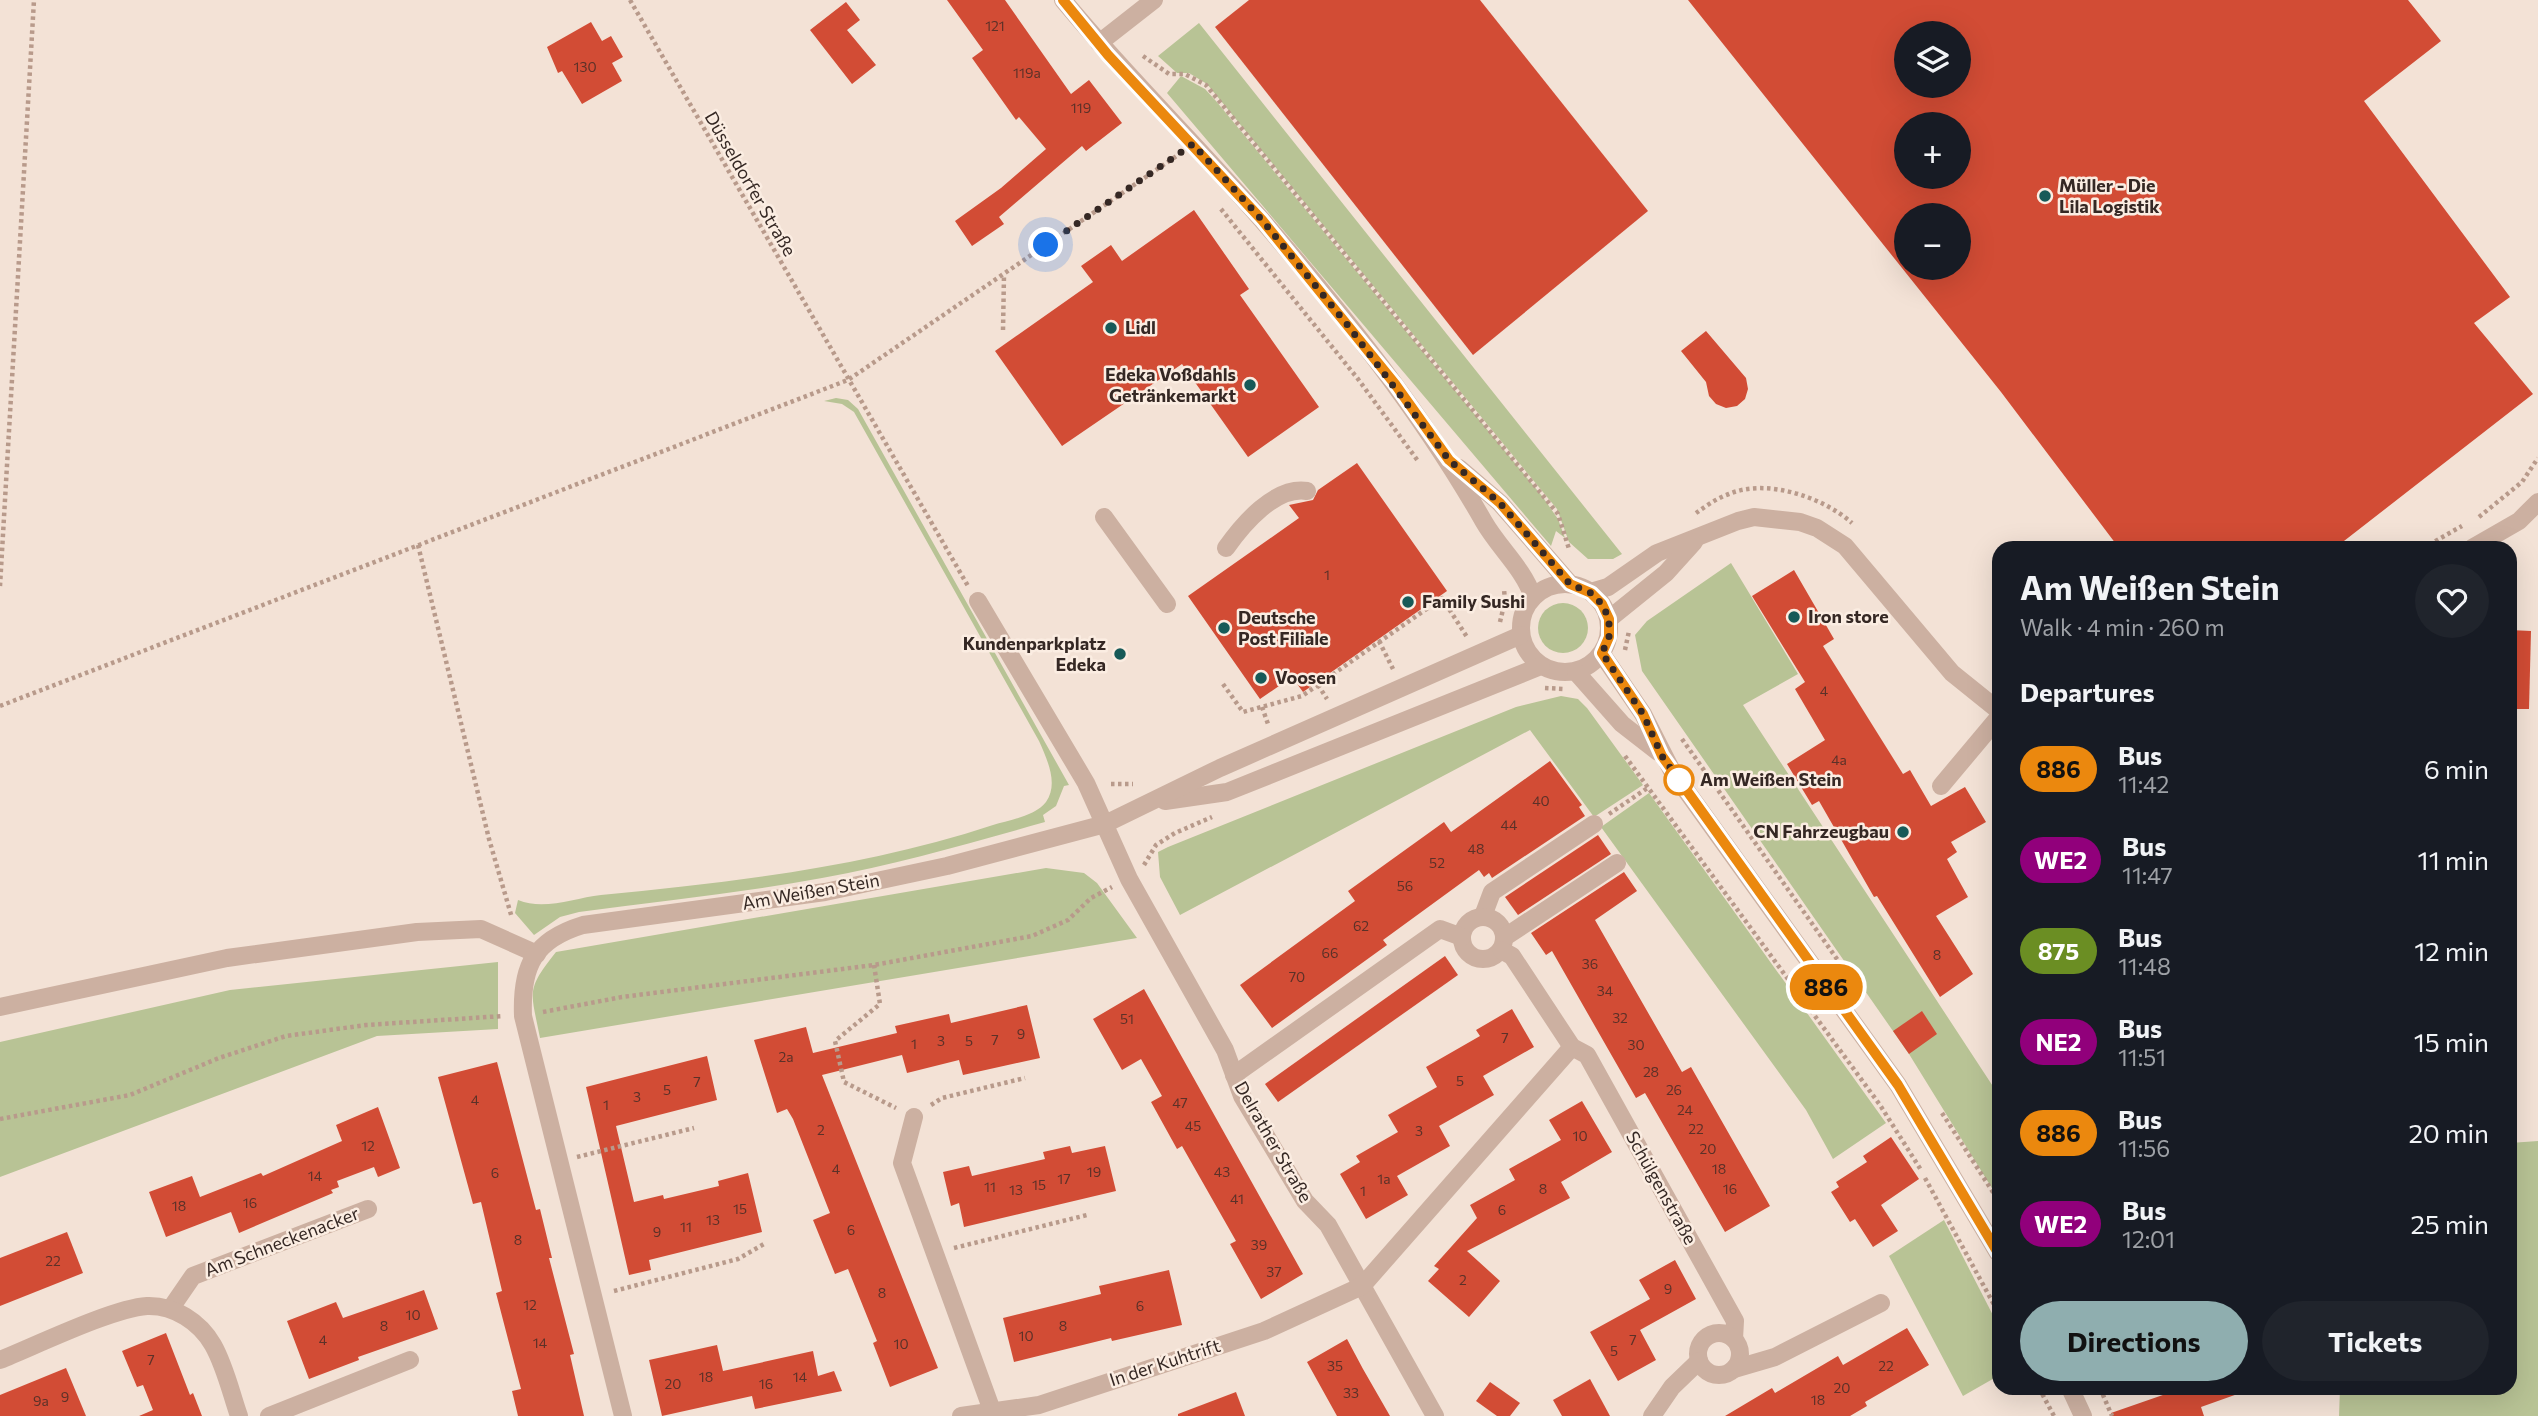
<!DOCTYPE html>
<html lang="en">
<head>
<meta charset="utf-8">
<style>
  body { margin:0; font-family:Commissioner,sans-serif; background:#20242c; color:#f1f3f6; height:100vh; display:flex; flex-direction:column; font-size:26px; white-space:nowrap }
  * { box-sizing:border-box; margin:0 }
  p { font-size:23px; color:#9ea1a6 }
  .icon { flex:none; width:38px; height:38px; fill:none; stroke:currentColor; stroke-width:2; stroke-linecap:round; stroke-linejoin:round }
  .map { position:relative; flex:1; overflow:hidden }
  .side { position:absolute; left:1992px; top:541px; width:525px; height:854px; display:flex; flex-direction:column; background:#171b24; border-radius:21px; box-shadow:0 7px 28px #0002 }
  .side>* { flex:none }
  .badge { padding:0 14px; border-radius:23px; font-size:24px; line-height:46px }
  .fabs { position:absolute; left:1894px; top:21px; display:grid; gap:14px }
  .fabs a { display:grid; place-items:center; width:77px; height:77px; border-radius:50%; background:#171b24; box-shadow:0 7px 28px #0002; font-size:35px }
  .you { position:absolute; width:35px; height:35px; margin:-18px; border:5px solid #fff; border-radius:50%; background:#1a73e8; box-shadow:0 0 0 10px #1a73e833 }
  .map>.badge { position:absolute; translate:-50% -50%; box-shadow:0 0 0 4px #fff }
  h2 { padding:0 28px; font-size:26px; line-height:63px }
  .round { display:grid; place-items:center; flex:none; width:74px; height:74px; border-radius:37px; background:#20242c }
  .overview { display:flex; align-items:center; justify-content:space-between; height:119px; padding:0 28px }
  h1 { font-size:33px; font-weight:700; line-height:52px }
  .button { display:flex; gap:14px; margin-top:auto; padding:14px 28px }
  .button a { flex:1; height:80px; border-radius:42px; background:#8faeaf; color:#111; font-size:28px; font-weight:700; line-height:80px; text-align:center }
  .button a+a { background:#20242c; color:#f1f3f6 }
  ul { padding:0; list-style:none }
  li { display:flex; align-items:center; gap:21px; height:91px; padding:0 28px }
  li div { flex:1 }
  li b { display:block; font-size:26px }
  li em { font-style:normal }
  li .badge { min-width:77px; font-weight:700; text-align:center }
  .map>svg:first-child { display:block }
  .green { fill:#b8c395 }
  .building { fill:#d24c35; fill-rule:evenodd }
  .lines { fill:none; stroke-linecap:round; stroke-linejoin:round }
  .path { stroke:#b89a8b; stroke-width:4.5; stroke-dasharray:3.5 3.5; stroke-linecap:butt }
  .minor { stroke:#ccb0a1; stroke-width:18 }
  .line-casing { stroke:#fff; stroke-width:16 }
  .line { stroke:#eb880e; stroke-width:10 }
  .walk { stroke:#352824; stroke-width:7; stroke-dasharray:0 12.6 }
  .poi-dot { fill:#175a58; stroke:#fbede2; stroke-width:2.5 }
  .stop-dot { fill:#fff; stroke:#eb880e; stroke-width:3.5 }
  .labels { text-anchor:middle; stroke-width:5; stroke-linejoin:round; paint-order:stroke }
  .number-label { font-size:14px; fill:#5c3128 }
  .street-label { font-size:18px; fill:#352824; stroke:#fbede2 }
  .poi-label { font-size:18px; font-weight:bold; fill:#352824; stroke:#fbede2; text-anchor:start }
  .stop-label { font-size:18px; font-weight:bold; fill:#352824; stroke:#fbede2; text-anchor:start }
</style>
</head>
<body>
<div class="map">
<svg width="2538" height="1416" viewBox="0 0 2538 1416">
  <rect width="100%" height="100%" fill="#f3e2d6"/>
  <!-- green -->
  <g class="green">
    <polygon points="1199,23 1622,554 1613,559 1588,559 1569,542 1557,509 1207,84 1189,73 1177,73 1158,56"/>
    <polygon points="1181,76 1205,89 1216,101 1542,496 1558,519 1565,538 1556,531 1551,546 1167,93"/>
    <path d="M836,398L848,400L858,409L1069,785L1064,786L1056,806L1043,815L1045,822C971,843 898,864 822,878C741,893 660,901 579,912L560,917L534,935L515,913L518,900C544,911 574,898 601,895C734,882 866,867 993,825C1010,820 1035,816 1046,802C1059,784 1047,759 1039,741L854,412L842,404L824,401Z"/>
    <polygon points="1731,563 1798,674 1743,705 1998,1094 1998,1198 1909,1054 1642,671 1635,635 1647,621"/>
    <circle cx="1563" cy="628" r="25"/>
    <polygon points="1561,696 1578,699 1587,708 1643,785 1594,817 1530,730 1180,915 1160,877 1158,852 1168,847 1516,707"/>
    <polygon points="1649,793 1886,1123 1833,1159 1806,1110 1601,827"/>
    <path d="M1046,868L1084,873L1097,883L1137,938L540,1038C531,991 525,991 556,952Z"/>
    <polygon points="498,962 498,1029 377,1036 0,1177 0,1042 230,990"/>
    <polygon points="2538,1141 2538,1416 2339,1416 2340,1388 2510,1388 2510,1143"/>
    <polygon points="1944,1220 1998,1325 1998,1376 1963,1396 1889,1256"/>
  </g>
  <!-- building -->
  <g class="building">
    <polygon points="947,0 1005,0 1071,94 1089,80 1122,123 1086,151 1082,146 999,217 1004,224 972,246 955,221 1001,188 1046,149 1019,117 1016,120 972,58 983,50"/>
    <polygon points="1249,0 1480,0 1648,211 1473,355 1215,27"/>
    <path d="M1688,0H2408L2441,41L2364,101L2510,297L2474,323L2533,394L2335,548H2119L2001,392ZM1906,33H1958V86H1906ZM1906,124H1958V177H1906ZM1906,215H1958V268H1906Z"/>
    <polygon points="846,2 860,20 847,30 876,65 852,84 810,30"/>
    <polygon points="591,22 602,41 611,36 623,57 612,63 622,81 582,104 562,71 558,73 547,47"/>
    <polygon points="1194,210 1249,289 1240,295 1319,407 1248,457 1182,364 1062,446 995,351 1093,282 1081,266 1111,245 1122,261"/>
    <polygon points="1706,331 1746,378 1748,389 1745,399 1737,406 1726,408 1716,404 1709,396 1706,382 1681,351"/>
    <polygon points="1357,463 1447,591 1303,692 1292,677 1260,699 1188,596 1299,518 1289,505 1313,500 1318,490"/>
    <polygon points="1794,570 1834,639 1823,646 1903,774 1910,770 1931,806 1965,787 1986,822 1951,842 1957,852 1947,859 1968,897 1936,916 1973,974 1940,997 1877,896 1874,897 1819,801 1812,805 1787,764 1825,740 1795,689 1805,682 1752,596"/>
    <polygon points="2510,630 2531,631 2529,709 2510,709"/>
    <polygon points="1550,761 1582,805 1579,807 1585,816 1492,878 1489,873 1484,877 1479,870 1383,940 1387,945 1272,1028 1240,985 1355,901 1348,891 1444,822 1451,832"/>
    <polygon points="1598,835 1611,854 1518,915 1505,897"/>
    <polygon points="1624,872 1637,891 1595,920 1682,1072 1691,1067 1770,1206 1725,1232 1645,1093 1636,1098 1552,951 1546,955 1531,933"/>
    <polygon points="1445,956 1458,975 1278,1102 1265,1084"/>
    <polygon points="1144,989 1303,1274 1261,1299 1230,1244 1236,1241 1182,1146 1177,1149 1151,1102 1162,1096 1141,1059 1122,1070 1093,1019"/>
    <polygon points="1027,1005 1040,1058 963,1075 959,1060 907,1073 902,1055 822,1075 938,1368 890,1387 873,1343 877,1341 848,1269 835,1274 813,1220 830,1213 793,1119 787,1109 777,1113 754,1040 806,1027 813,1053 897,1033 895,1026 949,1014 951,1023"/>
    <polygon points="1512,1009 1534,1047 1483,1076 1494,1095 1439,1126 1450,1146 1397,1176 1408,1195 1366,1219 1340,1174 1360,1162 1356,1156 1398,1132 1388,1115 1437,1087 1426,1067 1480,1036 1476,1030"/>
    <polygon points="1922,1011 1937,1034 1909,1054 1893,1031"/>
    <polygon points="707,1056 717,1100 616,1126 634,1202 663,1195 664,1199 719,1186 718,1181 748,1173 762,1232 649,1260 651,1270 629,1275 586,1087"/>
    <polygon points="497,1062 536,1210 540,1209 552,1258 549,1258 574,1354 570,1355 584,1416 518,1416 512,1391 521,1389 496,1293 502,1291 481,1202 473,1204 438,1077"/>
    <polygon points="1582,1101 1612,1152 1561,1182 1570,1198 1467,1251 1500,1281 1469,1317 1428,1281 1439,1269 1434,1266 1477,1218 1470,1205 1515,1180 1509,1169 1561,1140 1549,1120"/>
    <polygon points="378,1107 400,1168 378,1177 374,1167 337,1181 339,1187 331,1190 333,1193 239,1233 231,1212 166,1237 149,1192 192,1176 200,1197 261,1173 263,1176 342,1141 336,1125"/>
    <polygon points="1891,1137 1919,1179 1881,1205 1898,1231 1873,1247 1855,1219 1850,1222 1831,1192 1839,1187 1836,1182 1867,1162 1863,1156"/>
    <polygon points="1070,1146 1072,1153 1105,1146 1116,1191 964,1227 959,1203 951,1206 943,1172 969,1166 972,1176 1045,1159 1043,1152"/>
    <polygon points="67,1232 83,1273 0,1306 0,1258"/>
    <polygon points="1675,1260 1696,1299 1640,1330 1656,1360 1618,1381 1590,1332 1650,1299 1639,1280"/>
    <polygon points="1169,1270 1182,1325 1112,1341 1111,1338 1014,1362 1003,1318 1101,1294 1099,1286"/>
    <polygon points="424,1290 438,1329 358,1357 359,1360 309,1379 287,1321 336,1302 343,1318"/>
    <polygon points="1907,1328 1929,1365 1865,1402 1867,1406 1850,1416 1725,1416 1772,1388 1775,1393 1838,1356 1843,1365"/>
    <polygon points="166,1333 190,1395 193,1393 202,1416 139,1416 153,1410 143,1385 137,1387 122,1351"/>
    <polygon points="1347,1339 1363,1369 1390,1416 1337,1416 1307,1362"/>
    <polygon points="717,1345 723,1371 813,1351 818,1376 834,1371 842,1391 755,1409 752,1396 662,1416 649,1360"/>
    <polygon points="66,1368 86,1416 0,1416 0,1395"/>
    <polygon points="1590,1379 1610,1416 1562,1416 1553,1400"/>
    <polygon points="1490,1382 1520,1403 1510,1416 1497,1416 1476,1401"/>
    <polygon points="2183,1388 2245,1388 2246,1391 2201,1407 2204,1416 2112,1416 2111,1413"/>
    <polygon points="1236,1392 1245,1416 1178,1416 1178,1414"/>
  </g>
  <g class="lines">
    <!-- path -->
    <g class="path">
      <polyline points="630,0 968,586"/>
      <polyline points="1143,56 1169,74 1185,74 1206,85 1558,514 1569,549"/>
      <polyline points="1221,209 1358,379 1418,461"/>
      <polyline points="1003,330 1004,275"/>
      <path d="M1696,513C1706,506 1717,498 1729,494C1766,478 1823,497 1852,523"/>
      <polyline points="2479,517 2522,482 2538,458"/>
      <polyline points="418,545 489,839 512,918"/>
      <polyline points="2423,548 2462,526"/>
      <polyline points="0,586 34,0"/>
      <polyline points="1500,622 1505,601 1504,589"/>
      <polyline points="1379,641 1393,669"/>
      <polyline points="1625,650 1629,631"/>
      <polyline points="1223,684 1243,712 1302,696 1442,598 1467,637"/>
      <polyline points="1318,685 1327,699"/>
      <polyline points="1545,688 1564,689"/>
      <polyline points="0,706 848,380 1178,155"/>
      <polyline points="1262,707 1268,724"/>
      <polyline points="1682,739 1844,969"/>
      <polyline points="1625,756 1880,1105 1921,1170"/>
      <polyline points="1111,784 1133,784"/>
      <polyline points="1609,814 1649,787"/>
      <polyline points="1144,865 1156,845 1175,833 1212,817"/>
      <polyline points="874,965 880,1004 835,1041 844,1082 896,1108"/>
      <polyline points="543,1012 622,997 874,965 1032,936 1068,920 1091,898 1112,887"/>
      <polyline points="931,1105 942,1098 1025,1078"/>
      <polyline points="1942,1113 1998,1200"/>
      <polyline points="0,1119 130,1095 219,1058 286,1036 366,1025 503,1016"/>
      <polyline points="577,1157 694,1128"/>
      <polyline points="1925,1178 1998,1312"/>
      <polyline points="954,1248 1087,1215"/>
      <polyline points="614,1291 738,1259 764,1244"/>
      <polyline points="2039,1388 2054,1416"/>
      <polyline points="2100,1388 2112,1416"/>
    </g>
    <!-- minor -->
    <g class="minor">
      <path d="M1063,0C1126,76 1197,145 1262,220C1344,315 1422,413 1484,522C1499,548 1523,568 1533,597"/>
      <polyline points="1099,43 1154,0"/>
      <polyline points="1459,468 1500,503 1570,584"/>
      <polyline points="1104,517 1167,604"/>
      <path d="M1226,548C1243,524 1275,486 1307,491"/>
      <polyline points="2472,548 2519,521 2538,502"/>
      <circle cx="1565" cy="628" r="44"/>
      <polyline points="1591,592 1608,587 1657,553 1738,521 1754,517 1800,522 1817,528 1845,546 1952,673 1998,710"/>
      <polyline points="978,601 1086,783 1129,879 1225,1050 1242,1096 1305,1201 1328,1225 1435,1416"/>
      <polyline points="1609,619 1666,573 1694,542"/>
      <polyline points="1602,654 1643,714 1672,771 1898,1085 1998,1253"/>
      <polyline points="1576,672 1622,724 1658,752"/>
      <polyline points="1941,786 1998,718"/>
      <polyline points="1165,801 1227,792 1541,666"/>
      <polyline points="1483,916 1492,892 1594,824"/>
      <circle cx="1483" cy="938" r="21"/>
      <polyline points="1505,937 1617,863"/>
      <polyline points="1501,950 1512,956 1572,1047 1587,1055 1735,1321 1734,1339"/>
      <polyline points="0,1007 227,958 417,932 481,929 537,954"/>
      <polyline points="1234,1075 1440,929 1462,937"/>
      <polyline points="914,1117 902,1163 994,1416"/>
      <polyline points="171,1308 193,1276 368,1209"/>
      <circle cx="1719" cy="1354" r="21"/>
      <path d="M0,1360C35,1346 113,1308 147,1306C174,1305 200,1322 213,1345C225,1366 231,1393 239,1416"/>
      <polyline points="1734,1369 1775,1357 1881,1303"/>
      <polyline points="2070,1388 2083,1416"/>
      <polyline points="269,1416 410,1360"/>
      <path d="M623,1416L523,1016C521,966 534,940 583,925L825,892L947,866L1105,824L1220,768L1521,635"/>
      <polyline points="961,1416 1039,1405 1264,1331 1362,1286 1572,1047"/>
      <polyline points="1652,1416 1672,1387 1699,1361"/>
    </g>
  </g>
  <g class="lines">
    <defs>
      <polyline id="line" points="1063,0 1108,55 1262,220 1395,384 1449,460 1500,503 1570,584 1591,593 1602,604 1609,619 1609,637 1602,653 1643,714 1662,756 1898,1085 1998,1253"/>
    </defs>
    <!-- line casing -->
    <use href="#line" class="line-casing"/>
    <!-- line -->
    <use href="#line" class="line"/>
    <!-- walk -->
    <polyline class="walk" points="1046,245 1193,144 1262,220 1346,323 1449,460 1500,503 1570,584 1591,593 1602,604 1609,619 1609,637 1602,653 1643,714 1662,756 1679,780"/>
  </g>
  <!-- markers -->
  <g class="poi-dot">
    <circle cx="2045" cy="196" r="7"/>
    <circle cx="1111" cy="328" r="7"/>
    <circle cx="1250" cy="385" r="7"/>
    <circle cx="1408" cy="602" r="7"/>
    <circle cx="1794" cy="617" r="7"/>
    <circle cx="1224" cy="628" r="7"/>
    <circle cx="1120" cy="654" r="7"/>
    <circle cx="1261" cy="678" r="7"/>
    <circle cx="1903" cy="832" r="7"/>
  </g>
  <circle class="stop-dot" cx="1679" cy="780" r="14"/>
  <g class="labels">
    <!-- number labels -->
    <g class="number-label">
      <text x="995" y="31">121</text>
      <text x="585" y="72">130</text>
      <text x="1027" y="78">119a</text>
      <text x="1081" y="113">119</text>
      <text x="1327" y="580">1</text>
      <text x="1824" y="696">4</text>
      <text x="1839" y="765">4a</text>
      <text x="1541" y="806">40</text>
      <text x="1509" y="830">44</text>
      <text x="1476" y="854">48</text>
      <text x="1437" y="868">52</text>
      <text x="1405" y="891">56</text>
      <text x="1361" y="931">62</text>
      <text x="1330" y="958">66</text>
      <text x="1937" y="960">8</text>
      <text x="1590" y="969">36</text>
      <text x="1297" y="982">70</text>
      <text x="1605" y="996">34</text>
      <text x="1620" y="1023">32</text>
      <text x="1127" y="1024">51</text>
      <text x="1021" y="1039">9</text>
      <text x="1505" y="1043">7</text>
      <text x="995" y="1045">7</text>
      <text x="941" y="1046">3</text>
      <text x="969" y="1046">5</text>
      <text x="914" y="1049">1</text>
      <text x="1636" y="1050">30</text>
      <text x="786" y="1062">2a</text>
      <text x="1651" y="1077">28</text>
      <text x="1460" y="1086">5</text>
      <text x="697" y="1087">7</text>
      <text x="667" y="1095">5</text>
      <text x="1674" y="1095">26</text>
      <text x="637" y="1102">3</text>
      <text x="475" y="1105">4</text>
      <text x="1180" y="1108">47</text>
      <text x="606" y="1110">1</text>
      <text x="1685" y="1115">24</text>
      <text x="1193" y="1131">45</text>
      <text x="1696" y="1134">22</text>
      <text x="821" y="1135">2</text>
      <text x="1419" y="1136">3</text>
      <text x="1580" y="1141">10</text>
      <text x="368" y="1151">12</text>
      <text x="1708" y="1154">20</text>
      <text x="836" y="1174">4</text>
      <text x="1719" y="1174">18</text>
      <text x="1094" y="1177">19</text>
      <text x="1222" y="1177">43</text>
      <text x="495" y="1178">6</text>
      <text x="315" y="1181">14</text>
      <text x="1064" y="1184">17</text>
      <text x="1384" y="1184">1a</text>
      <text x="1039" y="1190">15</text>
      <text x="990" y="1192">11</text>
      <text x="1543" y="1194">8</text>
      <text x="1730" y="1194">16</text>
      <text x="1016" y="1195">13</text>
      <text x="1363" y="1196">1</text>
      <text x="1237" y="1204">41</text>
      <text x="250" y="1208">16</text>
      <text x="179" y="1211">18</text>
      <text x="740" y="1214">15</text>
      <text x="1502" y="1215">6</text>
      <text x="713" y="1225">13</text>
      <text x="686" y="1232">11</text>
      <text x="851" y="1235">6</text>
      <text x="657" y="1237">9</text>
      <text x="518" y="1245">8</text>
      <text x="1259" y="1250">39</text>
      <text x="53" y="1266">22</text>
      <text x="1274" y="1277">37</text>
      <text x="1463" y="1285">2</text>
      <text x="1668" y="1294">9</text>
      <text x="882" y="1298">8</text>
      <text x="530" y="1310">12</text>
      <text x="1140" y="1311">6</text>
      <text x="413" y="1320">10</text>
      <text x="384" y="1331">8</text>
      <text x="1063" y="1331">8</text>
      <text x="1026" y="1341">10</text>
      <text x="323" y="1345">4</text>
      <text x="1633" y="1345">7</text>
      <text x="540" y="1348">14</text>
      <text x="901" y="1349">10</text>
      <text x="1614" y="1356">5</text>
      <text x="151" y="1365">7</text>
      <text x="1335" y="1371">35</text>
      <text x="1886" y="1371">22</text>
      <text x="706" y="1382">18</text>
      <text x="800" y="1382">14</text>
      <text x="673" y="1389">20</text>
      <text x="766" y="1389">16</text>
      <text x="1842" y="1393">20</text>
      <text x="1351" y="1398">33</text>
      <text x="65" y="1402">9</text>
      <text x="1818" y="1405">18</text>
      <text x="41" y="1406">9a</text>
    </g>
    <!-- street labels -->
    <g class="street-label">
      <text transform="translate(750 184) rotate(60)" y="6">Düsseldorfer Straße</text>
      <text transform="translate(811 892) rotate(-10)" y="6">Am Weißen Stein</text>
      <text transform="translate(1273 1142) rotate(60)" y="6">Delrather Straße</text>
      <text transform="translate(1661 1188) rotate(61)" y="6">Schülgenstraße</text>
      <text transform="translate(282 1242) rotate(-21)" y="6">Am Schneckenacker</text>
      <text transform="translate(1165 1363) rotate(-18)" y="6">In der Kuhtrift</text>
    </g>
    <!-- poi labels -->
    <g class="poi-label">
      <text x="2059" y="192">Müller - Die<tspan x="2059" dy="21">Lila Logistik</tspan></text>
      <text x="1125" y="334">Lidl</text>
      <text x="1236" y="381" text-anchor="end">Edeka Voßdahls<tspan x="1236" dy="21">Getränkemarkt</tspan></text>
      <text x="1422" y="608">Family Sushi</text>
      <text x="1808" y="623">Iron store</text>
      <text x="1238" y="624">Deutsche<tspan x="1238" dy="21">Post Filiale</tspan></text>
      <text x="1106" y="650" text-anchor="end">Kundenparkplatz<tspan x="1106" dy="21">Edeka</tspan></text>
      <text x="1275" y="684">Voosen</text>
      <text x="1889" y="838" text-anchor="end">CN Fahrzeugbau</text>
    </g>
    <!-- stop labels -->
    <g class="stop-label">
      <text x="1700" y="786">Am Weißen Stein</text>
    </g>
  </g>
</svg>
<div class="fabs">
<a><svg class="icon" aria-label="layers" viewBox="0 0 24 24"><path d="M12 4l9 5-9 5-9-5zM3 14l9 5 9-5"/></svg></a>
<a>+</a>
<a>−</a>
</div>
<div class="you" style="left:1046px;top:245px"></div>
<b class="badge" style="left:1826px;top:987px;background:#eb880e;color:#111">886</b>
<section class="side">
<div class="overview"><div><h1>Am Weißen Stein</h1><p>Walk · 4 min · 260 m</p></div><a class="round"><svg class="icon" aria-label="heart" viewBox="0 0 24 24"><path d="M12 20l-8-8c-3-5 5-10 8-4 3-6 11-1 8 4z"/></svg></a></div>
<h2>Departures</h2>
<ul>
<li><span class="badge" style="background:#eb880e;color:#111">886</span><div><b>Bus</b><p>11:42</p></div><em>6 min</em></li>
<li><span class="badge" style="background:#91007b;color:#fff">WE2</span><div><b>Bus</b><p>11:47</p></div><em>11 min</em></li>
<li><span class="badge" style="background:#6b8e23;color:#fff">875</span><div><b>Bus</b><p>11:48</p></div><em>12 min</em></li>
<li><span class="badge" style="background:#91007b;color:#fff">NE2</span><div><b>Bus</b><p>11:51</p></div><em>15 min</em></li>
<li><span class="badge" style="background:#eb880e;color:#111">886</span><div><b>Bus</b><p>11:56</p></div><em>20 min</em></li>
<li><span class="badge" style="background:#91007b;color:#fff">WE2</span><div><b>Bus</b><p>12:01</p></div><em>25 min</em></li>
</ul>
<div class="button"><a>Directions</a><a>Tickets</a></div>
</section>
</div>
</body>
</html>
